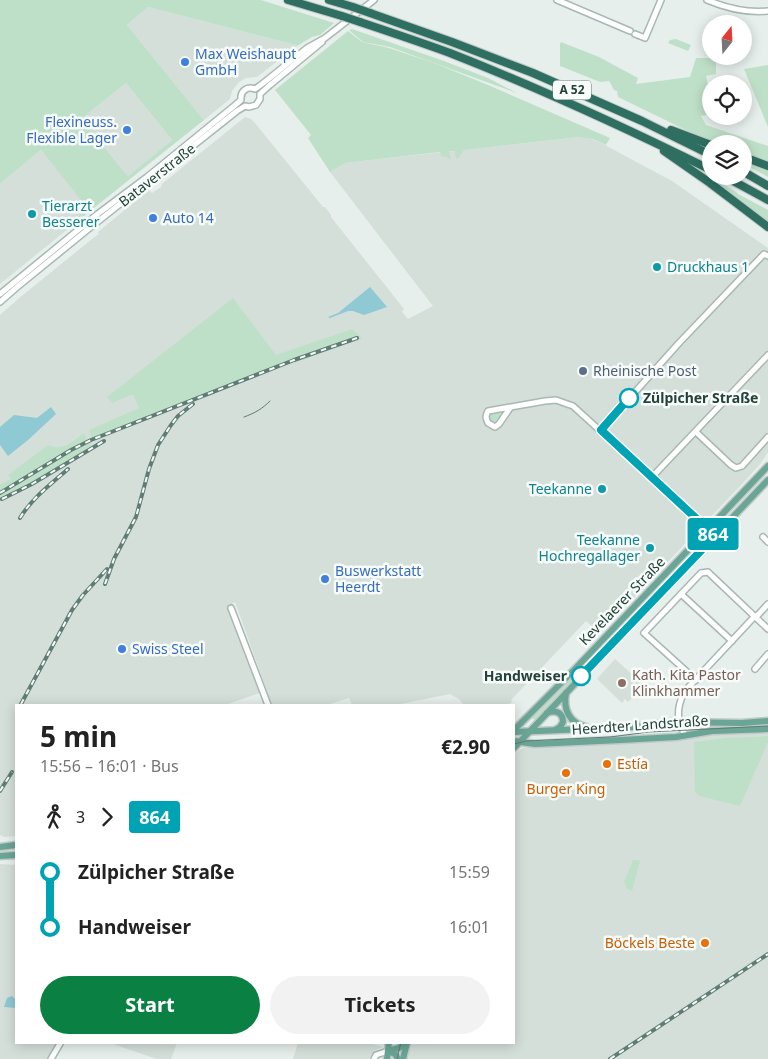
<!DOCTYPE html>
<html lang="en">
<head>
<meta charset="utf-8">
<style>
  body { margin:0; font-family:"Noto Sans",sans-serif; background:#f2f2f2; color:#222; height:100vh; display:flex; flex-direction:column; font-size:19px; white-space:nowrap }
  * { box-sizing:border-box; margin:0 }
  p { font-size:16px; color:#767676 }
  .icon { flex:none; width:28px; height:28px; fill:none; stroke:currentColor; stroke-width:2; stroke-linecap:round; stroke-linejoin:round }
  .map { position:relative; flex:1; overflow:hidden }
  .side { position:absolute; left:15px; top:704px; width:500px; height:340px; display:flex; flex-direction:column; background:#fff; border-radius:0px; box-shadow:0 2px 12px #0003 }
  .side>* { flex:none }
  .badge { padding:0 10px; border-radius:4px; font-size:18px; line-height:32px }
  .needle { width:32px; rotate:18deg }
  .fabs { position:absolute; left:702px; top:15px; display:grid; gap:10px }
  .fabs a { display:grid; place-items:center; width:50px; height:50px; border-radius:50%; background:#fff; box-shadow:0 2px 12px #0003; font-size:25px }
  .map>.badge { position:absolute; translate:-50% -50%; box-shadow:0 0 0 2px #fff }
  .legs { display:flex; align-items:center; gap:8px; height:55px; padding:0 25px; font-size:16px }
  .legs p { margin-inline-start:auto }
  .overview { display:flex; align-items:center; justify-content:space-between; height:85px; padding:0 25px }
  h1 { font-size:28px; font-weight:700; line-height:38px }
  .action { display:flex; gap:10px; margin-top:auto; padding:10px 25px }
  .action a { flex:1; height:58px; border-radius:30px; background:#0b8043; color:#fff; font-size:20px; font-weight:700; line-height:58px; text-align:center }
  .action a+a { background:#f2f2f2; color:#222 }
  ul { padding:0 25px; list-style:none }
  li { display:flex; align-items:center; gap:18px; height:55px; font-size:19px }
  li i { display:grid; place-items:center; width:8px; height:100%; margin:0 6px; background:currentColor }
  li i::after { content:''; width:12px; height:12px; margin:-6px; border:4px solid; border-radius:50%; background:#fff }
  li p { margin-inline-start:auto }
  li:first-child i { background:linear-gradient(#0000 50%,currentColor 0) }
  li:last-child i { background:linear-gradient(currentColor 50%,#0000 0) }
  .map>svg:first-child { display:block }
  .built { fill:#d4dfda }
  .green { fill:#bfe0c8; fill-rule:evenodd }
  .water { fill:#8ec9d4 }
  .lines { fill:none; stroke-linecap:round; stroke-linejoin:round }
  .minor-casing { stroke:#a8b8b2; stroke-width:8 }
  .major-casing { stroke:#c2cac8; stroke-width:9 }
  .highway-casing { stroke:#c2cac8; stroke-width:10 }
  .minor { stroke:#fff; stroke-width:5 }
  .major { stroke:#6aa596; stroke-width:6 }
  .highway { stroke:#2f6f62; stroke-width:8 }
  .tram { stroke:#5f7d75; stroke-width:1 }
  .rail-casing { stroke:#5f7d75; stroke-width:4 }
  .rail { stroke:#f7fbf9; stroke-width:2; stroke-dasharray:5.5; stroke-linecap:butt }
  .highway-bridge-casing { stroke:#c2cac8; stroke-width:10; stroke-linecap:butt }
  .highway-bridge { stroke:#2f6f62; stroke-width:8 }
  .line-1-casing { stroke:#fff; stroke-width:11 }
  .line-1 { stroke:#00a3b4; stroke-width:8 }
  .shop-dot { fill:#3f7fe0; stroke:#f7fbf9; stroke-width:2 }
  .culture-dot { fill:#0f9aa8; stroke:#f7fbf9; stroke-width:2 }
  .service-dot { fill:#5c6f8a; stroke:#f7fbf9; stroke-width:2 }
  .stop-1-dot { fill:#fff; stroke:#00a3b4; stroke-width:2.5 }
  .education-dot { fill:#8d6e63; stroke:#f7fbf9; stroke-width:2 }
  .food-dot { fill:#e8710a; stroke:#f7fbf9; stroke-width:2 }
  .labels { text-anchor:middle; stroke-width:5; stroke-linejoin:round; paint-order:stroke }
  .shield { fill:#f7fbf9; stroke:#637a73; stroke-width:1 }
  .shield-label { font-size:12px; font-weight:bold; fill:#24423a }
  .shop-label { font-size:14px; fill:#366cbe; stroke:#f7fbf9; text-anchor:start }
  .street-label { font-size:14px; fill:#24423a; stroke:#f7fbf9 }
  .culture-label { font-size:14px; fill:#0d838f; stroke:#f7fbf9; text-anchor:start }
  .service-label { font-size:14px; fill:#4e5e75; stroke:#f7fbf9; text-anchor:start }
  .stop-label { font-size:14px; font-weight:bold; fill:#24423a; stroke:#f7fbf9; text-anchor:start }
  .education-label { font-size:14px; fill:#785e54; stroke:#f7fbf9; text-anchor:start }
  .food-label { font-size:14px; fill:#c56008; stroke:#f7fbf9; text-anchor:start }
</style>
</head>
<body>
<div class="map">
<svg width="768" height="1059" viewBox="0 0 768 1059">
  <rect width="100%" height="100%" fill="#e6efeb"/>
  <!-- built -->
  <g class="built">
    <polygon points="148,7 296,45 297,46 257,77 246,78 239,82 232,91 230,99 204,120 127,25"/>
    <polygon points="126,83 172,140 128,176 81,119"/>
    <polygon points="245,117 251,119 255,123 323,207 325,207 331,215 331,217 404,309 402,312 408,319 433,306 330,172 344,163 580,137 587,137 601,143 672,181 768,248 768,452 761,463 744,482 600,633 586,621 511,700 512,702 508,705 464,705 459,699 450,694 396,705 352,705 349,698 327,705 272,705 235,602 227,606 260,693 225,705 16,705 16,836 4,837 0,835 0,315 18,299 92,239 99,234 98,232 149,190 152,193 161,187 162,184"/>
    <polygon points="41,150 90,211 0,284 0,184"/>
    <polygon points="615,659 645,686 635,697 633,697 628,702 625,699 622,703 597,679"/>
    <polygon points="768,732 768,1059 404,1059 409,1043 514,1042 514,755 515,753 523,748 533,746 683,740 715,734"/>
    <polygon points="0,864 16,865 16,1042 57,1043 47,1059 0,1059"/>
    <polygon points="110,1043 177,1042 177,1043 171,1059 157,1059"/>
    <polygon points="298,1043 369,1043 383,1047 374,1051 369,1059 293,1059"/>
  </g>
  <!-- green -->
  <g class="green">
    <path d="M0,0H261L334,23L320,35L312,37L297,46L296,45L148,7L127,25L204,120L80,219L78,217L87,208L41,150L0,184ZM126,83L172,140L128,176L81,119Z"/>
    <polygon points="352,29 444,61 488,78 517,93 390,47 363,42 349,30"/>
    <polygon points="348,31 362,42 389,48 434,63 488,85 610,138 606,145 593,139 580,137 464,150 458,159 456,158 455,151 449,151 451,160 446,157 441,156 440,152 345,163 330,172 308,138 311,135 275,90"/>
    <polygon points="676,39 691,45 688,51 668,43 670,40"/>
    <polygon points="561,42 599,57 638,78 636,84 690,77 696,58 716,58 716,74 706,76 709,90 711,95 711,114 701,116 706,125 768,146 768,162 744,153 744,144 719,144 694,134 618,97 617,91 614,90 609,81 600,82 560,66 560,44"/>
    <polygon points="768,65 768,127 744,69"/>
    <polygon points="744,160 768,170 768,177 744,164"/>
    <polygon points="711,177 736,192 738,194 768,210 768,222 712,180"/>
    <polygon points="233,298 276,355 352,329 358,334 362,339 210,392 92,438 89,430 139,408 133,394 112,403 107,397"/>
    <path d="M500,412L502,414L497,422H493C490,421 489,419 489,415L492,413Z"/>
    <path d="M84,433L87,440L68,450L0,491V485L11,479L8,475L48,445C62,452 72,442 84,433Z"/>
    <polygon points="89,443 91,446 30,483 0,498 0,494 69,453"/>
    <polygon points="676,566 677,568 664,585 543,713 535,720 532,718"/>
    <polygon points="768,736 768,742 740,806 699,796 695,792 694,742 725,738"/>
    <polygon points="633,860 637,860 640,861 632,891 627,889 624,882"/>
  </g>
  <!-- water -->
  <g class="water">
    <polygon points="370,287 387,307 364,315 353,311 348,311 330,318 328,317 338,313"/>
    <polygon points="51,407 56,414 28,440 8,456 0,445 0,427 14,415 37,418"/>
    <polygon points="12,996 16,1000 16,1008 4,1007 7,998"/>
  </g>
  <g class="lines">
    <defs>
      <g id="minor">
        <polyline points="557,0 630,31"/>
        <path d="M707,0C726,8 747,13 768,11"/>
        <polyline points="635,34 645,38 661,0"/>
        <path d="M0,294L95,216L147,177L234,106L241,100C240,91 247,86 255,89L262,84L307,48L325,38L374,0"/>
        <polyline points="0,302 16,288 86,231 237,111 245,106 249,107 256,105 260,99 260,94 270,85 322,42"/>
        <path d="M510,408L499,424L495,427L488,423C486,419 485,416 488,411L545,401L556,400L573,406L708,529"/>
        <polyline points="601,430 679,343 764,254 768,256"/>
        <polyline points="696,432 731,465 736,468 742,466 768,437"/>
        <polyline points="652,477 768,355"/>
        <polyline points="763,537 768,542"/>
        <polyline points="681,594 732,641"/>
        <polyline points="231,608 268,705"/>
        <polyline points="756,617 768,604"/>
        <polyline points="755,669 768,654"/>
        <polyline points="696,680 644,633 701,573 708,572 711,575 768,629"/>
        <path d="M685,735C677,719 676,710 684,692L755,616"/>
        <polyline points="51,1059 61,1042"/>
        <polyline points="374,1059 376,1055 388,1051"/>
      </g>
      <g id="major">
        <path d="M566,693C563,709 569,723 586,727"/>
        <path d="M547,713C556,709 563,713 563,722L560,727L555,730"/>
        <polyline points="514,730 574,670 768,466"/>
        <polyline points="514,732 632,727 673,722 742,723 768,721"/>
        <polyline points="514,741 535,744 621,740 676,737 712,731 768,729"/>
        <polyline points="514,748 768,480"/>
        <polyline points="0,847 16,845"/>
        <polyline points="0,856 16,855"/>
        <polyline points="388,1051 399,1048 407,1042"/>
        <polyline points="388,1051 395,1054 398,1059"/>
        <polyline points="387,1059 389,1042"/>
        <polyline points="403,1059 407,1043"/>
      </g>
      <g id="highway">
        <polyline points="288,0 342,16"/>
        <polyline points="329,0 353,7"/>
        <polyline points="370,13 452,42 533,73 642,121 711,155"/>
        <path d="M360,22C390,32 420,42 450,53C539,88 626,128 711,170"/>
        <polyline points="671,130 711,145"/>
        <polyline points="664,151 710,183 768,227"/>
        <polyline points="744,157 768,166"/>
        <polyline points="744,172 768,186"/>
        <polyline points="724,176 768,200"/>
      </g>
    </defs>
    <!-- minor casing -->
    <use href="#minor" class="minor-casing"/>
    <!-- major casing -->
    <use href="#major" class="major-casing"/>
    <!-- highway casing -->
    <use href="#highway" class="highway-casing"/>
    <!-- minor -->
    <use href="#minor" class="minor"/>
    <!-- major -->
    <use href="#major" class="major"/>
    <!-- highway -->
    <use href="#highway" class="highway"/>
    <!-- tram -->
    <g class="tram">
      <path d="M244,417C255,413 262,409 270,401"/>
      <polyline points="514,744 526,741 610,737 649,732 768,726"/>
      <polyline points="397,1059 401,1042"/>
    </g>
    <defs>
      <g id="rail">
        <polyline points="0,493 71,450 91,440 294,360 357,338"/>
        <polyline points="2,499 32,484 104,441"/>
        <path d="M20,518C32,498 51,484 68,469"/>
        <polyline points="105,584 114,559 136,517 149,469 158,445 171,425 178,416 193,404"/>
        <polyline points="21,704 72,610 83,595 107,569"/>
        <polyline points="0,791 12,772"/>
        <polyline points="610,1059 768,954"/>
      </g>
    </defs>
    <!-- rail casing -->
    <use href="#rail" class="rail-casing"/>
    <!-- rail -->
    <use href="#rail" class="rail"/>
    <defs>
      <g id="highway-bridge">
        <polyline points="353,7 370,13"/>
        <polyline points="342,16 360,22"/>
      </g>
    </defs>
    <!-- highway-bridge casing -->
    <use href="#highway-bridge" class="highway-bridge-casing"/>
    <!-- highway-bridge -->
    <use href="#highway-bridge" class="highway-bridge"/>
  </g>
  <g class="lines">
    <defs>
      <polyline id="line-1" points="581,676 715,536 601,430 629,398"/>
    </defs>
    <!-- line-1 casing -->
    <use href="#line-1" class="line-1-casing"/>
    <!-- line-1 -->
    <use href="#line-1" class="line-1"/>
  </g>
  <!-- markers -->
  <g class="shop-dot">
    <circle cx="185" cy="62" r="5"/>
    <circle cx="127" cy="130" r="5"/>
    <circle cx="153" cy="218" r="5"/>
    <circle cx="325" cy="579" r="5"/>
    <circle cx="122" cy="649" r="5"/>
  </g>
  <g class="culture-dot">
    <circle cx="32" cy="214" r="5"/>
    <circle cx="657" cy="267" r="5"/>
    <circle cx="602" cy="489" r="5"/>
    <circle cx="650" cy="548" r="5"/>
  </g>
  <circle class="service-dot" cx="583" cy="371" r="5"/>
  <g class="stop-1-dot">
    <circle cx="629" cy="398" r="9"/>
    <circle cx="581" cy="676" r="9"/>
  </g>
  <circle class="education-dot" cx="622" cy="683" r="5"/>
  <g class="food-dot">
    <circle cx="607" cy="764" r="5"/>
    <circle cx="566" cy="773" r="5"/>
    <circle cx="705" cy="943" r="5"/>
  </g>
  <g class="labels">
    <!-- shield labels -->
    <rect class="shield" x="553" y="80.5" width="38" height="19" rx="4"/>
    <g class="shield-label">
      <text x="572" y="94">A 52</text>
    </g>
    <!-- shop labels -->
    <g class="shop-label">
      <text x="195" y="59">Max Weishaupt<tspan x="195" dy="16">GmbH</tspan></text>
      <text x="117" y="127" text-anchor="end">Flexineuss.<tspan x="117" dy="16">Flexible Lager</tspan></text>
      <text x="163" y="223">Auto 14</text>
      <text x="335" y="576">Buswerkstatt<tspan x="335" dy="16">Heerdt</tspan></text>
      <text x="132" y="654">Swiss Steel</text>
    </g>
    <!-- street labels -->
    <g class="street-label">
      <text transform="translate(157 175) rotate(-38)" y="5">Bataverstraße</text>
      <text transform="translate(622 601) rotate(-46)" y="5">Kevelaerer Straße</text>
      <text transform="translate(640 725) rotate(-4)" y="5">Heerdter Landstraße</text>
    </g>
    <!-- culture labels -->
    <g class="culture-label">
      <text x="42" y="211">Tierarzt<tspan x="42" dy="16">Besserer</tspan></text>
      <text x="667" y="272">Druckhaus 1</text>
      <text x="592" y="494" text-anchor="end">Teekanne</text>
      <text x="640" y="545" text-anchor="end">Teekanne<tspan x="640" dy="16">Hochregallager</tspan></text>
    </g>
    <!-- service labels -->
    <g class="service-label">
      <text x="593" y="376">Rheinische Post</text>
    </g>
    <!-- stop labels -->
    <g class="stop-label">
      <text x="643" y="403">Zülpicher Straße</text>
      <text x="567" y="681" text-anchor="end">Handweiser</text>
    </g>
    <!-- education labels -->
    <g class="education-label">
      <text x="632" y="680">Kath. Kita Pastor<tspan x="632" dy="16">Klinkhammer</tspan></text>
    </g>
    <!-- food labels -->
    <g class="food-label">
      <text x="617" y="769">Estía</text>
      <text x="566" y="794" text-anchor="middle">Burger King</text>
      <text x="695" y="948" text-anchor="end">Böckels Beste</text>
    </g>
  </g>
</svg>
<div class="fabs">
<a><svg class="needle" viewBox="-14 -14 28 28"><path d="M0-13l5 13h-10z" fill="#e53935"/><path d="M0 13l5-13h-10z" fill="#767676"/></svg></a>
<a><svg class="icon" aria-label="locate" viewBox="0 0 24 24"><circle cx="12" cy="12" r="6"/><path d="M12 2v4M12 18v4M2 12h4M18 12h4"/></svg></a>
<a><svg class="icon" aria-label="layers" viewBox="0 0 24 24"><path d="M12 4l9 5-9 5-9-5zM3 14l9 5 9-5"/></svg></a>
</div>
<b class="badge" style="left:713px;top:534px;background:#00a3b4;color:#fff">864</b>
<section class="side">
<div class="overview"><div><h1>5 min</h1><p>15:56 – 16:01 · Bus</p></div><b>€2.90</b></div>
<div class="legs"><svg class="icon" aria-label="walk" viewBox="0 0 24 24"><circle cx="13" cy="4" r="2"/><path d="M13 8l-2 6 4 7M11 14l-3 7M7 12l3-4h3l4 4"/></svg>3<svg class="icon" aria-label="forward" viewBox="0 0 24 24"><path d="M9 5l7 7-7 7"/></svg><b class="badge" style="background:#00a3b4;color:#fff">864</b></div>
<ul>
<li><i style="color:#00a3b4"></i><b>Zülpicher Straße</b><p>15:59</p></li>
<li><i style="color:#00a3b4"></i><b>Handweiser</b><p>16:01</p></li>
</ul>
<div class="action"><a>Start</a><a>Tickets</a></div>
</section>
</div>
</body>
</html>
